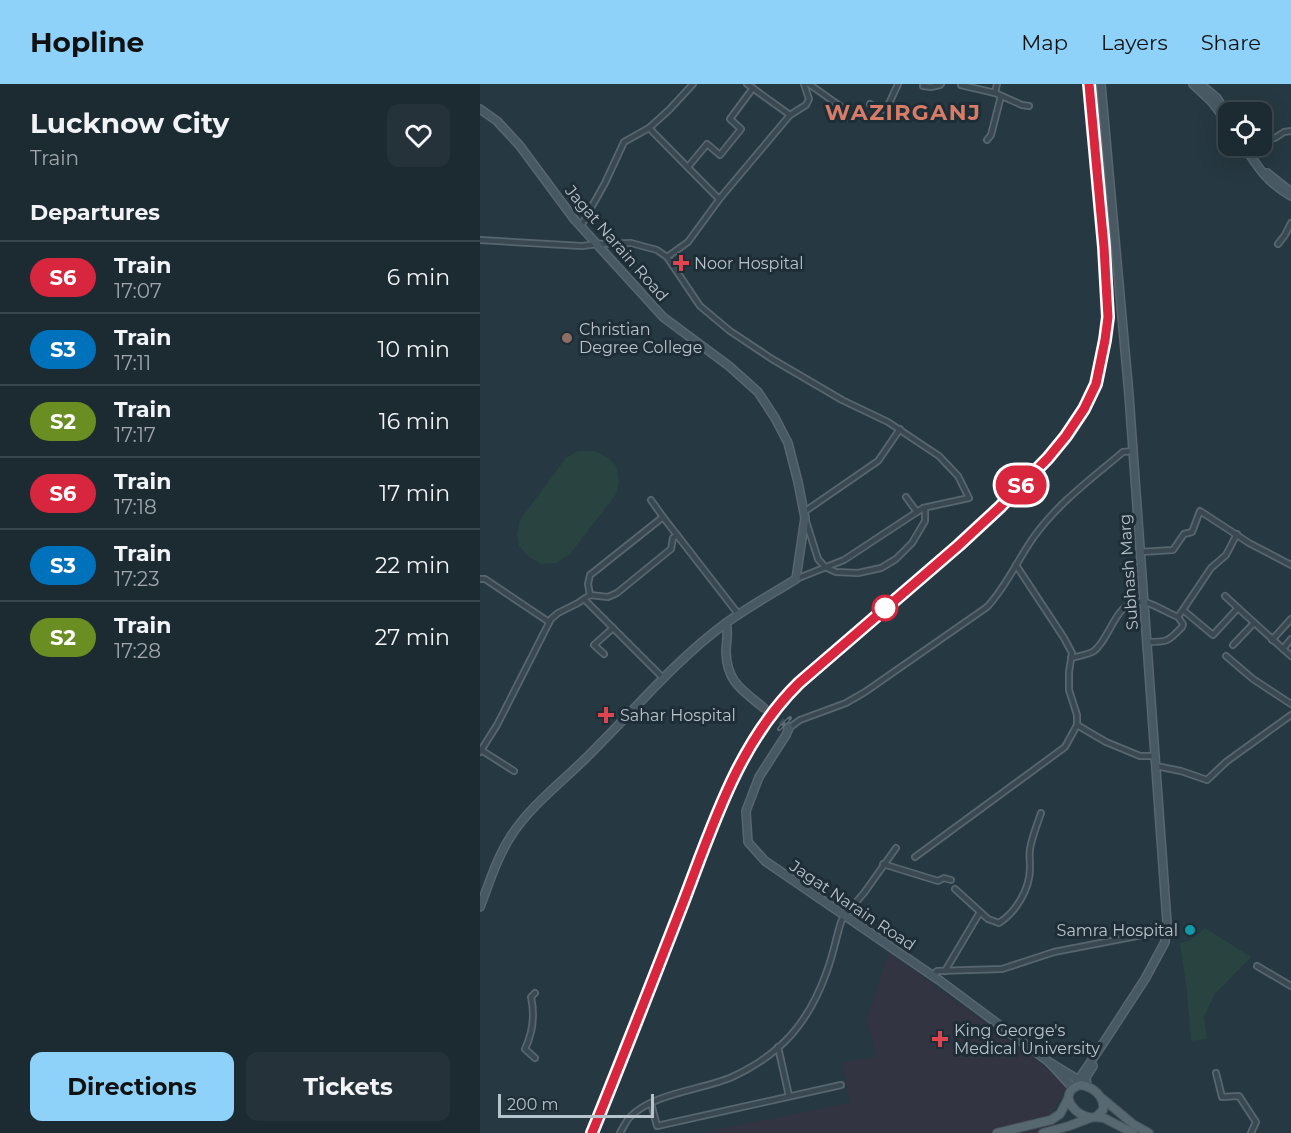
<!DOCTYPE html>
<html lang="en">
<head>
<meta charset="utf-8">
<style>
  body { margin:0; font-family:Montserrat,sans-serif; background:#253239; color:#f1f3f6; height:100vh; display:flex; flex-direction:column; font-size:22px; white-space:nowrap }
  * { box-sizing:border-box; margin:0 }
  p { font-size:20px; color:#a0a7ab }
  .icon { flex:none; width:33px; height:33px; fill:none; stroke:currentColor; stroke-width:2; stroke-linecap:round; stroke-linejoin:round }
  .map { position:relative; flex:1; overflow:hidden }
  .details { display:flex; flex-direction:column; background:#1c2a31; width:480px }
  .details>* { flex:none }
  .badge { padding:0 12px; border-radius:20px; font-size:21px; line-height:39px }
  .fabs { position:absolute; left:738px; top:18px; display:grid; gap:12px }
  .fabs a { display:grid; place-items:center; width:54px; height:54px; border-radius:12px; background:#1c2a31; box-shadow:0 6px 24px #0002,0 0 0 2px #3a464d; font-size:30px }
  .scale { position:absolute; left:18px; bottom:15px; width:156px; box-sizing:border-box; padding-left:6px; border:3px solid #b7c3cb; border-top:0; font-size:16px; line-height:21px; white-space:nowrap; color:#b7c3cb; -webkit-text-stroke:4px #1f2e36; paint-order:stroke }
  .map>.badge { position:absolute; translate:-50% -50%; box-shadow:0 0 0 3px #fff }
  h2 { padding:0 30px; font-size:22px; line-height:54px }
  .round { display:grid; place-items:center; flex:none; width:63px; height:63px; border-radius:12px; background:#253239 }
  .headline { display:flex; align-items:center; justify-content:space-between; height:102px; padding:0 30px }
  h1 { font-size:28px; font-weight:700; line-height:45px }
  .action { display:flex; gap:12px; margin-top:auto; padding:12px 30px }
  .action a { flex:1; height:69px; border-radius:12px; background:#8ed1f9; color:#111; font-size:24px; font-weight:700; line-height:69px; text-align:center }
  .action a+a { background:#253239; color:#f1f3f6 }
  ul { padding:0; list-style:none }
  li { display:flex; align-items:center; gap:18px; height:72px; padding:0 30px; border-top:2px solid #3a464d }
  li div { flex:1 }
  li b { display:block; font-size:22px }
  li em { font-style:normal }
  li .badge { min-width:66px; font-weight:700; text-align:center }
  header { display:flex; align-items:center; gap:36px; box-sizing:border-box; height:84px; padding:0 30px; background:#8ed1f9; color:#111 }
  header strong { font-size:28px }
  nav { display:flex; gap:33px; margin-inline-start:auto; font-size:21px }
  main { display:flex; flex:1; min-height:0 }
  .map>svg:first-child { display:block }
  .medical { fill:#323442 }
  .green { fill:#294440 }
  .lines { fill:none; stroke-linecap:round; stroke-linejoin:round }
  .secondary-tunnel { stroke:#3c4d56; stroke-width:7; stroke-dasharray:7 3.5; stroke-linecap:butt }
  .street-casing { stroke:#58666e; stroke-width:8 }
  .secondary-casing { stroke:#58666e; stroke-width:10 }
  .primary-casing { stroke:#47555d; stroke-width:10 }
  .street { stroke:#3a4951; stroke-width:4.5 }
  .secondary { stroke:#485964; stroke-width:7 }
  .primary { stroke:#586871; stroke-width:8 }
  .rail-casing { stroke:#5c6e78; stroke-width:4 }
  .rail { stroke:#1f2e36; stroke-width:1.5; stroke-dasharray:4.5; stroke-linecap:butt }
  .line-casing { stroke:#fff; stroke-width:14 }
  .line { stroke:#d7263d; stroke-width:9 }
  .health-dot { fill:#e0444e; stroke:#1f2e36; stroke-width:2 }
  .education-dot { fill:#8d6e63; stroke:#1f2e36; stroke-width:2 }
  .stop-dot { fill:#fff; stroke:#d7263d; stroke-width:3 }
  .culture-dot { fill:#0f9aa8; stroke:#1f2e36; stroke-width:2 }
  .labels { text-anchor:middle; stroke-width:6; stroke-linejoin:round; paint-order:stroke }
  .street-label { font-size:16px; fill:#b7c3cb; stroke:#1f2e36 }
  .poi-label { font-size:16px; fill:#b7c3cb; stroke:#1f2e36; text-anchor:start }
  .district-label { font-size:22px; font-weight:bold; letter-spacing:1.5px; fill:#d77c66; stroke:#1f2e36 }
</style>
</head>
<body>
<header>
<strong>Hopline</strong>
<nav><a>Map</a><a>Layers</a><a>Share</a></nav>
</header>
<main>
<section class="details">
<div class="headline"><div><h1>Lucknow City</h1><p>Train</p></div><a class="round"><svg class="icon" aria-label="heart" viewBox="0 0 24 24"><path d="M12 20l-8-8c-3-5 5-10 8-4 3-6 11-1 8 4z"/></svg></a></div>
<h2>Departures</h2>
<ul>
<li><span class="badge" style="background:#d7263d;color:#fff">S6</span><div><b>Train</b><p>17:07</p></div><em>6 min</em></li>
<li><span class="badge" style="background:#0072bc;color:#fff">S3</span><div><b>Train</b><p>17:11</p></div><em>10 min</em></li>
<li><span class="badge" style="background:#6b8e23;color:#fff">S2</span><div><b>Train</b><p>17:17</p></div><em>16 min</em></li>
<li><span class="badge" style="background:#d7263d;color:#fff">S6</span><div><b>Train</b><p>17:18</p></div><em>17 min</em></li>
<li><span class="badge" style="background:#0072bc;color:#fff">S3</span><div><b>Train</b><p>17:23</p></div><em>22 min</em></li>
<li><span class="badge" style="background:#6b8e23;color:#fff">S2</span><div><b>Train</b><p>17:28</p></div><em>27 min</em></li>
</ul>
<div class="action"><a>Directions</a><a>Tickets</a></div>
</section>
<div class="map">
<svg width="811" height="1049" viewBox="0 0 811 1049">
  <rect width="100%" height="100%" fill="#263841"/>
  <!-- medical -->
  <polygon class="medical" points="408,868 559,978 586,1002 573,1029 574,1049 220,1049 370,1019 362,978 397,973 387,938"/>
  <!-- green -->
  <g class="green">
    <polygon points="98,367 114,367 127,373 136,382 139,397 136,410 90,470 76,479 62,480 49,473 39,462 37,450 40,436 86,374"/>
    <polygon points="725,844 771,873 734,911 724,933 727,955 711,957 707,907 700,859 711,856"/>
  </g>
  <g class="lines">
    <!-- secondary-tunnel -->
    <polyline class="secondary-tunnel" points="284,624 307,642"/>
    <defs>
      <g id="street">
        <polyline points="267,0 310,31"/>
        <polyline points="329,0 367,27 369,34"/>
        <polyline points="481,0 481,1 515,9 542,21 549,22"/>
        <polyline points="443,2 451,3 460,1 461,0"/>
        <polyline points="515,9 517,0"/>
        <polyline points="390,20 402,26 407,24 418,0"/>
        <polyline points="169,44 239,115"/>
        <polyline points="782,50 795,54 804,48 811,47"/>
        <polyline points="507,56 511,51 521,12"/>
        <polyline points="208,83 227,60 240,71 261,45 250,35 273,4"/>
        <polyline points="101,142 125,99 144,58 169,44 189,26 213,0"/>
        <polyline points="0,156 102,162 117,160 151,159 177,166 187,173 220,222 250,247 292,275 362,316 408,338 459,372 478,392 489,414 443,424 364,476 316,495"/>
        <polyline points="798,160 805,151 811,139"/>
        <polyline points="187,173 208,158 241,113 310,31 326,21 329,15 324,0"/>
        <polyline points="426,413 437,428"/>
        <polyline points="171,416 183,433 259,531"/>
        <polyline points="324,428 398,377 420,345"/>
        <polyline points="326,437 338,475 345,483 356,488 378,489 401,484 416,475 432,459 445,437 445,424"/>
        <polyline points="660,468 693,466 704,450 712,448 720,427 769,459 811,481"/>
        <polyline points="0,495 5,495 69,538"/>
        <polyline points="110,511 108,500 110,491 183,433"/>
        <polyline points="745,512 758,524"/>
        <polyline points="104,515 183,594"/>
        <polyline points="703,526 733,551 758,524 811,572"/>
        <polyline points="698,533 731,484 746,471 757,450"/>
        <polyline points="792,556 811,535"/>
        <polyline points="753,561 774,539"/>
        <polyline points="803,565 811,555"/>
        <polyline points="124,570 114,561 133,544"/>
        <polyline points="746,572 773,595 811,620"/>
        <path d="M591,574C598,572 608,571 614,567C632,553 635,514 664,518C672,519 690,530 698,533L703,540L702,543C688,558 687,558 667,558"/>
        <polyline points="597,641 626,658 660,672 675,672"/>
        <path d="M309,644L320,636L366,619L385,608L507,523C526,503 537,477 553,454C577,420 611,395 643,368L653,367"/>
        <polyline points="1,666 34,687"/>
        <polyline points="0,668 17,641 71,535 78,529 98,519 110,511 128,513 137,509 191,465 193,454 197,451"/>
        <polyline points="676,682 701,687 727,696 746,678 811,631"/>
        <polyline points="435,773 585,663 597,641 597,631 589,606 589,588 592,569 584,554 536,481"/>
        <polyline points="403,780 458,797 464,794 471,796"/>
        <path d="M475,805L508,835L519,839C536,828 550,805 550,784C550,778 549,771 550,765C552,753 557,741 561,729"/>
        <polyline points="777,882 811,902"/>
        <polyline points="465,887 500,828"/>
        <polyline points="453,892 457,887 522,885 574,868 662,851 686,849"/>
        <path d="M55,909L51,913C55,931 53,948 45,965L55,974"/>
        <polyline points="298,963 309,1012"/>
        <polyline points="736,989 742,1013 759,1012 776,1038 771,1049"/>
        <polyline points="171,1019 177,1042 361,1001"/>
        <path d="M140,1049C143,1044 146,1037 150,1033C173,1009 222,1006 252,993C302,970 329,938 347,887C353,871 356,854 361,838L364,832L384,809L416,764"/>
      </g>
      <g id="secondary">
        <polyline points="713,0 731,17 748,39"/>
        <polyline points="720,0 737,14 748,32"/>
        <path d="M0,25L17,37L40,62L94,135L183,233L249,282L278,308L295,334L308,359L318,398L325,434L316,495C292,510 268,523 246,539C194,577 153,628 107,673C82,698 50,722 31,752C17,773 9,800 0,823"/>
        <path d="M764,62C780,86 786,97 811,112"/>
        <polyline points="787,89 811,108"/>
        <path d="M246,539C249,549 246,558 246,568C247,598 262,606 284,624"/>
        <polyline points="307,642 309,644 306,651 279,693 266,727 268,758 285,777 459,896 569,978 602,998"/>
        <polyline points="569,978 593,1004 624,958 665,895 685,858 687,838 649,311 621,0"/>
        <polyline points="607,1002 606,993 613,982"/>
      </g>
      <g id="primary">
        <path d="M601,1001C613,1003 625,1012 623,1026L616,1033C597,1037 574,1008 601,1001Z"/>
        <polyline points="623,1015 653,1040 669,1049"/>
        <polyline points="616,1033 624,1034 653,1049"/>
        <polyline points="517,1049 571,1036 580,1030 588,1015"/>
        <polyline points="563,1049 589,1042 610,1034"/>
      </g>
    </defs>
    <!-- street casing -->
    <use href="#street" class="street-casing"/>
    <!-- secondary casing -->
    <use href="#secondary" class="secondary-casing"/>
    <!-- primary casing -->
    <use href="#primary" class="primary-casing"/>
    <!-- street -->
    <use href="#street" class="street"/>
    <!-- secondary -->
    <use href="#secondary" class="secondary"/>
    <!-- primary -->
    <use href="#primary" class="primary"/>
    <defs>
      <g id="rail">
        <polyline points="299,645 310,634"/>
        <path d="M112,1049C131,1002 151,956 169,909C179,882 189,855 199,828C230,748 256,660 319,599C363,561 407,523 450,485C481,458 512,431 541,402C570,372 601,341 616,300C626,271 628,240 627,210L609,0"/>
      </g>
    </defs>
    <!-- rail casing -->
    <use href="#rail" class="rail-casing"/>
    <!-- rail -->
    <use href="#rail" class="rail"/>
  </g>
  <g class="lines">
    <defs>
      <path id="line" d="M112,1049C143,973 173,896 203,819C233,741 258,659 319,599L479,461L520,423L568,374L586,352L604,325L616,300L625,256L628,233L624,163L609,0"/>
    </defs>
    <!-- line casing -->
    <use href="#line" class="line-casing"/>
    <!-- line -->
    <use href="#line" class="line"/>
  </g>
  <!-- markers -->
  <g class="health-dot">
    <path d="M198 170h6v6h6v6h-6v6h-6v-6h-6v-6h6z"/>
    <path d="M123 622h6v6h6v6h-6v6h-6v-6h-6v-6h6z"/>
    <path d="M457 946h6v6h6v6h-6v6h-6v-6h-6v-6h6z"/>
  </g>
  <circle class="education-dot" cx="87" cy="254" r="6"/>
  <circle class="stop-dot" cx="405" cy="524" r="12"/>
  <circle class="culture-dot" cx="710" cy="846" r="6"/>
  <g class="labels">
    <!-- street labels -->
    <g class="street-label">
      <text transform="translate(137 159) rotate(49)" y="6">Jagat Narain Road</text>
      <text transform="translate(648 488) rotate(-94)" y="6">Subhash Marg</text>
      <text transform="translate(373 821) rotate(34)" y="6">Jagat Narain Road</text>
    </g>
    <!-- poi labels -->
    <g class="poi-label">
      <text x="214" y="185">Noor Hospital</text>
      <text x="99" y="251">Christian<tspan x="99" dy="18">Degree College</tspan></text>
      <text x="140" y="637">Sahar Hospital</text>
      <text x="698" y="852" text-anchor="end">Samra Hospital</text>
      <text x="474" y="952">King George's<tspan x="474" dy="18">Medical University</tspan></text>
    </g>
    <!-- district labels -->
    <g class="district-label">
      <text x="423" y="36">WAZIRGANJ</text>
    </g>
  </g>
</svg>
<div class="fabs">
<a><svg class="icon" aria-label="locate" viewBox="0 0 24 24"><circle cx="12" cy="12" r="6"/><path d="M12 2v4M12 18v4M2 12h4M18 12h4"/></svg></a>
</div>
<div class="scale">200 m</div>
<b class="badge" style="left:541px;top:401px;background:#d7263d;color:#fff">S6</b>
</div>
</main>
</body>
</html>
